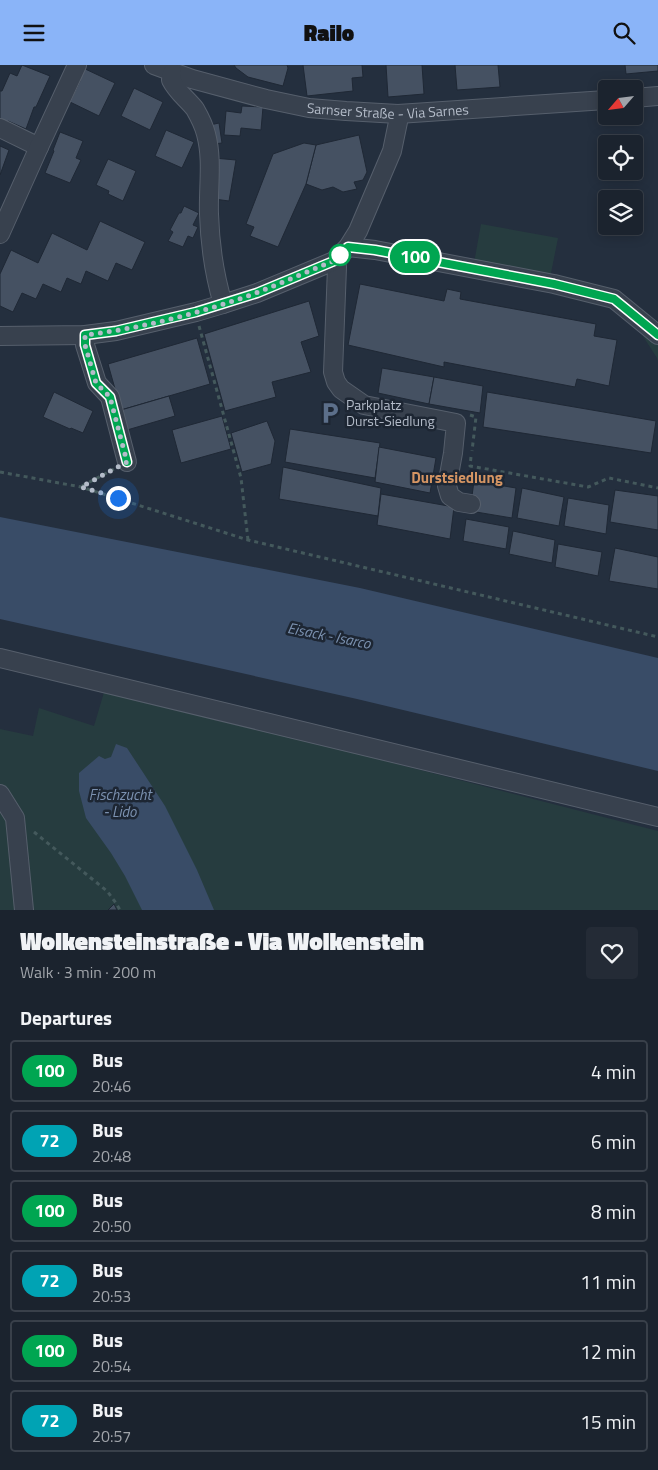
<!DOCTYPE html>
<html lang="en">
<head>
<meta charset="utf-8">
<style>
  body { margin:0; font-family:"Titillium Web",sans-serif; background:#242b36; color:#f1f3f6; height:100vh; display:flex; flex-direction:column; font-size:19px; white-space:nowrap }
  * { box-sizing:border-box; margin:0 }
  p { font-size:16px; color:#a0a4aa }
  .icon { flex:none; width:28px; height:28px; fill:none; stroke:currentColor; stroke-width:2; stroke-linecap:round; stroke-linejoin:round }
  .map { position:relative; height:845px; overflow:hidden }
  .details { display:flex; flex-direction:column; background:#1b232e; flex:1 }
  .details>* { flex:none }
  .badge { padding:0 10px; border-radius:16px; font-size:18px; line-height:32px }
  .needle { width:32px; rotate:242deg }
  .fabs { position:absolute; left:598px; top:15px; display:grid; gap:10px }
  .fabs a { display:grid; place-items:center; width:45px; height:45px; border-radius:5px; background:#1b232e; box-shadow:0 2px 12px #0003,0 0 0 1px #39404a; font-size:25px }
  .you { position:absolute; width:25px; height:25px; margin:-12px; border:4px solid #fff; border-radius:50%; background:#1a73e8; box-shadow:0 0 0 8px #1a73e833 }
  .map>.badge { position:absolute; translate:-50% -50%; box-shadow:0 0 0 2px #fff }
  h2 { padding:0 20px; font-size:19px; line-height:45px }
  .round { display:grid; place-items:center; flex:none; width:52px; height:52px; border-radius:5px; background:#242b36 }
  .overview { display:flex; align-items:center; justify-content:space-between; height:85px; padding:0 20px }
  h1 { font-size:24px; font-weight:800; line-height:38px }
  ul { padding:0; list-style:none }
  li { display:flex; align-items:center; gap:15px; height:62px; margin:0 10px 8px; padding:0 10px; border:2px solid #39404a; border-radius:5px }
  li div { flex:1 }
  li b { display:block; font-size:19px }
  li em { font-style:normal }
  li .badge { min-width:55px; font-weight:700; text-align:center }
  header { display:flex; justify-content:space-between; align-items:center; height:65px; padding:0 20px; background:#8ab4f8; color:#111; font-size:22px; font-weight:800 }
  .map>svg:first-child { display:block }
  .green { fill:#263c3f }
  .water { fill:#394c67 }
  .building { fill:#455162; stroke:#1f2835 }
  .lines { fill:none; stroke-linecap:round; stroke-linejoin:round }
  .minor-casing { stroke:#565f6c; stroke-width:20 }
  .path { stroke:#44595c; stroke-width:3; stroke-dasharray:4 4; stroke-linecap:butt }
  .minor { stroke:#38414e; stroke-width:18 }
  .line-casing { stroke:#fff; stroke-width:11 }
  .line { stroke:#00a651; stroke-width:8 }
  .walk { stroke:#b4bcc9; stroke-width:5; stroke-dasharray:0 9 }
  .stop-dot { fill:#fff; stroke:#00a651; stroke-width:2.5 }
  .labels { text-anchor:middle; stroke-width:5; stroke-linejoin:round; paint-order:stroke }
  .street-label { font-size:14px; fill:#b4bcc9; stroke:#1d2633 }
  .poi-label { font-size:14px; fill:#b4bcc9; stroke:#1d2633; text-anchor:start }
  .neighbourhood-label { font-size:15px; font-weight:bold; fill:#d59563; stroke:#1d2633 }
  .water-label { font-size:15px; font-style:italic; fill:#7c92b1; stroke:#1d2633 }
</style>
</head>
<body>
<header><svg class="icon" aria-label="menu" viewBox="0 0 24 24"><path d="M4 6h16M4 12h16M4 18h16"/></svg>Railo<svg class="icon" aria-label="search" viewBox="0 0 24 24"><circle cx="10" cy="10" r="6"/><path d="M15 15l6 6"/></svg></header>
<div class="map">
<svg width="658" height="845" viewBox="0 0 658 845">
  <rect width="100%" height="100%" fill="#242f3e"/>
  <!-- green -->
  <g class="green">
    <polygon points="481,159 558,173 550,213 474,198"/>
    <polygon points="639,265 658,266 658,296 657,293"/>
    <polygon points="105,624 658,766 658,845 0,845 0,664 33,671 39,643 94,661"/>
  </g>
  <!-- water -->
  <g class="water">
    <polygon points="0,452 360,523 658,593 658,706 357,634 0,554"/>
    <polygon points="116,679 127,683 165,741 197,805 214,845 142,845 125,811 111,788 86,753 79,726 79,708 99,691 105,694 111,692"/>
  </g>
  <!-- building -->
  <g class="building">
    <polygon points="22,0 50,11 36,42 34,42 26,64 8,56 7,58 0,55 0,26 2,26 10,8 17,11"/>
    <polygon points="234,0 287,0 288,3 283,21 248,12 236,3"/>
    <polygon points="303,0 362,0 363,12 352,13 353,26 307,31"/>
    <polygon points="386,0 422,0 424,29 388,32"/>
    <polygon points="455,0 498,0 500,22 457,25"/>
    <polygon points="625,0 658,0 658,6 626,9"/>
    <polygon points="81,2 115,18 99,51 70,37 80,16 75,14"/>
    <polygon points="134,23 163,37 150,65 121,51"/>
    <polygon points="242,41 263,42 261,65 241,63 240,71 224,70 226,46 241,48"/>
    <polygon points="219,58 222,78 213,79 210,60"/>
    <polygon points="166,65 194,77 182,103 155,91"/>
    <polygon points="60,67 83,76 76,93 81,95 70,118 45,108 54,86 53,85"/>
    <polygon points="359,70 367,107 363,115 354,117 357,124 343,127 333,122 322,125 306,119 316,80"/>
    <polygon points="304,78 316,80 306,119 278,182 250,171 254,162 246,159 273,89"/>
    <polygon points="0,81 9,85 0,110"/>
    <polygon points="214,93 236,95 229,136 214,134"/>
    <polygon points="108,94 136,106 123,136 108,129 109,126 96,120"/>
    <polygon points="184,141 199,148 193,160 198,162 193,173 188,171 183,182 168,176 173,167 170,165 179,148 181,148"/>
    <polygon points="100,156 145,177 132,205 116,198 108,216 86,206 81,219 67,213 61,227 43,219 36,234 22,228 13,247 0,241 0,209 11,185 38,198 52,168 87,185"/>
    <polygon points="360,219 444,236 447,224 461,227 460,234 596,259 594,271 617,275 609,321 577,314 575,322 444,297 444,302 348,280"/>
    <polygon points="309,236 319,271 301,277 311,307 272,317 276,332 225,346 204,269"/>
    <polygon points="197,273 210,319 121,345 108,299"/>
    <polygon points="382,303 434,312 429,339 378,328"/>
    <polygon points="434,312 483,321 480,348 429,339"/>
    <polygon points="54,327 93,346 83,368 71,363 70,364 43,352"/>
    <polygon points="487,327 656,356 651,388 483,362"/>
    <polygon points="169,331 175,351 127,365 121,345"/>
    <polygon points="222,351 231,384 181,398 172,365"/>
    <polygon points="267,356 275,376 271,399 242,407 231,368"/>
    <polygon points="290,364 380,378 375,413 285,397"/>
    <polygon points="379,382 436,393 430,428 375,417"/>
    <polygon points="283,402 381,423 378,451 279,434"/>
    <polygon points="474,416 516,423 512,453 470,446"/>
    <polygon points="522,423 564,432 559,461 517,453"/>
    <polygon points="615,425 658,431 658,465 610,457"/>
    <polygon points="381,429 454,442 450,474 377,460"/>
    <polygon points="568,433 609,440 606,469 564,461"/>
    <polygon points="466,454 509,462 506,484 463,476"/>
    <polygon points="513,466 555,475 552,498 509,489"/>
    <polygon points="558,479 602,487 598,511 555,502"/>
    <polygon points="615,483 658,492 658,524 609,516"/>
    <polygon points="114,839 117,845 108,845"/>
  </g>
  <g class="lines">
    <defs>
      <g id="minor">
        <path id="s1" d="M154,0L192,14L266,34L309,43L346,46L398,49L606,35"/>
        <path d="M172,8L171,15C177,27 187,34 195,44C199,51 204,61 206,69C213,95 208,122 209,149C210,180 214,209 223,239"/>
        <polyline points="634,33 658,31"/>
        <polyline points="0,63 39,82"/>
        <polyline points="0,169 39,82 77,0"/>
        <polyline points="348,182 375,185 554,219 614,234 658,270"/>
        <polyline points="334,196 337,202 333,307 336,317 341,324 364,340 456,358 453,388 447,421 450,431 459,437 471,439"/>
        <polyline points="85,270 85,280 97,318 110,332 127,397"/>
        <polyline points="0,271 85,270 116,266 196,247 223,239 257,228 334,196 348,182 358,166 392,86 398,57 398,49"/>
        <polyline points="0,593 658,752"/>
        <polyline points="0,729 15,753 24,845"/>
      </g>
    </defs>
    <!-- minor casing -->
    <use href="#minor" class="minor-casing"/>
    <!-- path -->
    <g class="path">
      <polyline points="199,261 241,413 248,475"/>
      <polyline points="470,350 476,352 472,386"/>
      <polyline points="471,392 470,401 588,422 609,413 658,423"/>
      <polyline points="0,407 81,422 248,475 658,572"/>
      <polyline points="82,421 114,404"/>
      <polyline points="34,767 107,826 116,838 120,845"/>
    </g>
    <!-- minor -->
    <use href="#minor" class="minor"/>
  </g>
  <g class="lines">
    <defs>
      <polyline id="line" points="127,397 110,332 96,318 85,280 85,270 116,266 196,247 257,228 334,196 348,182 375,185 554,219 614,234 658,270"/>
    </defs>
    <!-- line casing -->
    <use href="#line" class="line-casing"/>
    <!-- line -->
    <use href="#line" class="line"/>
    <!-- walk -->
    <path class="walk" d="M118,433L81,422L127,397L110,332L96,318L85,280V270C143,263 201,248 256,228C282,218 308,206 334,196L340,190"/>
  </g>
  <!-- icons -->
  <defs>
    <symbol id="parking-bare" viewBox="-9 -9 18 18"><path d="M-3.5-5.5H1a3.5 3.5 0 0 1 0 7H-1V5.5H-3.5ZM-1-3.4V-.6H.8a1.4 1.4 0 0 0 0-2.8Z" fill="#5c6f8a" stroke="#1d2633" stroke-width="2.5" paint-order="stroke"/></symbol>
  </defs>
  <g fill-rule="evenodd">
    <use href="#parking-bare" x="314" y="332" width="32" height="32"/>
  </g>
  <!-- markers -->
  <circle class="stop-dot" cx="340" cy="190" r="10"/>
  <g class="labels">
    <!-- street labels -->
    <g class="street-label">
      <text dy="5" stroke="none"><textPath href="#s1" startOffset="240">Sarnser Straße - Via Sarnes</textPath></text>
    </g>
    <!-- poi labels -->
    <g class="poi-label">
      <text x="346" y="345">Parkplatz<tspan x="346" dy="16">Durst-Siedlung</tspan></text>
    </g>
    <!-- neighbourhood labels -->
    <g class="neighbourhood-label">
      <text x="457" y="418">Durstsiedlung</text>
    </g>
    <!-- water labels -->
    <g class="water-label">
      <text transform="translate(329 571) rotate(11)" y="5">Eisack - Isarco</text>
      <text x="120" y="735">Fischzucht<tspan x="120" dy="17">- Lido</tspan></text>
    </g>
  </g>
</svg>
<div class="fabs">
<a><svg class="needle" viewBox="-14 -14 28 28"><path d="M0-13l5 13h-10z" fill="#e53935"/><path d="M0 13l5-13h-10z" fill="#a0a4aa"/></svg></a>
<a><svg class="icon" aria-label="locate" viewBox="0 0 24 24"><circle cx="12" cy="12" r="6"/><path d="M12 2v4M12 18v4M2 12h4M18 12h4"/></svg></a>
<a><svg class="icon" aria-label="layers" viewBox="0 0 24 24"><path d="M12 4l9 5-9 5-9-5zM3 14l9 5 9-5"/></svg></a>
</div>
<div class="you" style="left:118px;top:433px"></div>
<b class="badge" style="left:415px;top:192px;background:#00a651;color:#fff">100</b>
</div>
<section class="details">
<div class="overview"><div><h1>Wolkensteinstraße - Via Wolkenstein</h1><p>Walk · 3 min · 200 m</p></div><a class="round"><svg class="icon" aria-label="heart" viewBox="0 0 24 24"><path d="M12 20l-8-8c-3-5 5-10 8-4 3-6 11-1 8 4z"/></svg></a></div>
<h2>Departures</h2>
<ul>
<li><span class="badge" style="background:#00a651;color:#fff">100</span><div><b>Bus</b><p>20:46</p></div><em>4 min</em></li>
<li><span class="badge" style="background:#00a3b4;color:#fff">72</span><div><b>Bus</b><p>20:48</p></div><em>6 min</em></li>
<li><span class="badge" style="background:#00a651;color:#fff">100</span><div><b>Bus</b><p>20:50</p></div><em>8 min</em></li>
<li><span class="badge" style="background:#00a3b4;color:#fff">72</span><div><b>Bus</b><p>20:53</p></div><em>11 min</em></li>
<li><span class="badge" style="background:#00a651;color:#fff">100</span><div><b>Bus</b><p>20:54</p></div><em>12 min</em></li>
<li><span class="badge" style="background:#00a3b4;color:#fff">72</span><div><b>Bus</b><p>20:57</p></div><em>15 min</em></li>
</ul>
</section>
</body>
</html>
